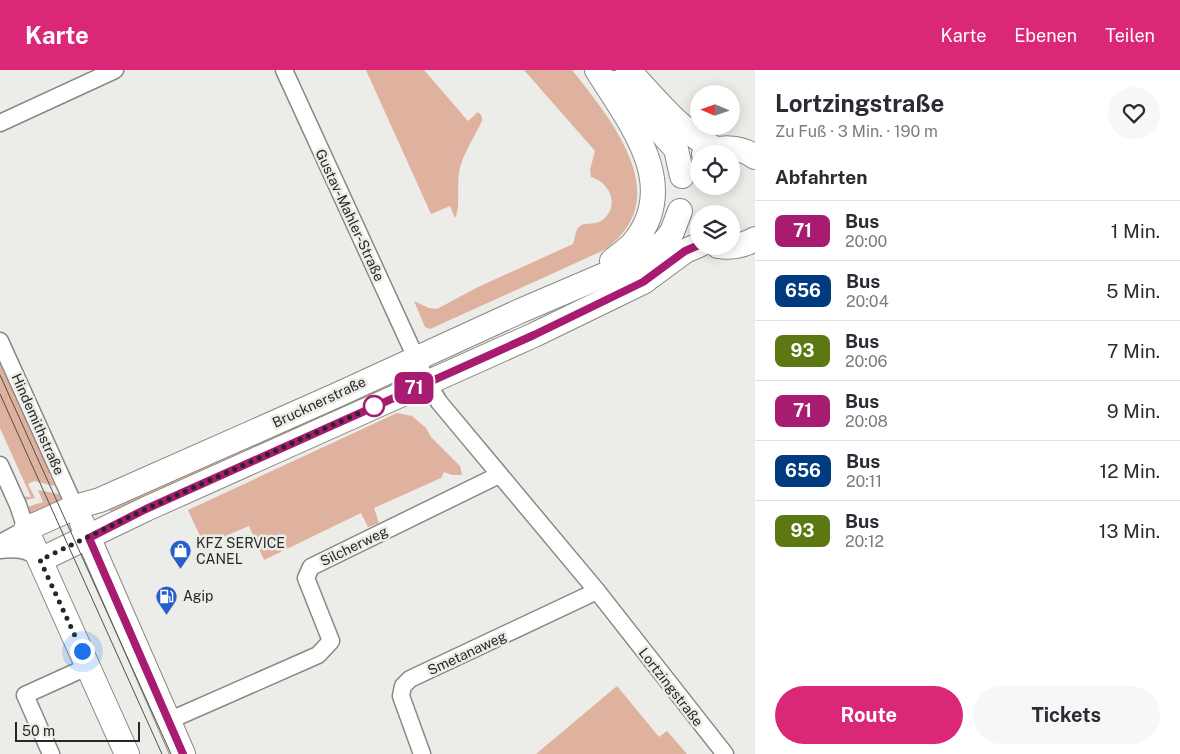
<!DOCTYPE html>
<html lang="de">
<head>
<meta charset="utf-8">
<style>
  body { margin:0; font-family:"Public Sans",sans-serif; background:#f7f7f7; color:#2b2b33; height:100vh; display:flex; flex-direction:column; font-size:19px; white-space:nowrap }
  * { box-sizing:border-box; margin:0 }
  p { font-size:16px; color:#7c7c81 }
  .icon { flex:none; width:28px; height:28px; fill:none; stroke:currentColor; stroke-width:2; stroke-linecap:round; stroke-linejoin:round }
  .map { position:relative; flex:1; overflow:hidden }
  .sheet { display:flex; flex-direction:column; background:#fff; width:425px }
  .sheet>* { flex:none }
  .badge { padding:0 10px; border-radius:8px; font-size:18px; line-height:32px }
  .needle { width:32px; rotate:272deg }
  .buttons { position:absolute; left:690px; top:15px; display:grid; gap:10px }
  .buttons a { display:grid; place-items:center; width:50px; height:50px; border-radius:50%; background:#fff; box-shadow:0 2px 12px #0003; font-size:25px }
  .scale { position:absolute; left:15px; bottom:12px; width:125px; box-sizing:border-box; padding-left:5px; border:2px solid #272725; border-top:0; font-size:14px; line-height:18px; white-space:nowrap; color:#272725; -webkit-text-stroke:4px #ecece8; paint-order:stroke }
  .you { position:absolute; width:25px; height:25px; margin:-12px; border:4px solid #fff; border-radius:50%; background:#1a73e8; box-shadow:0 0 0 8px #1a73e833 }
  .map>.badge { position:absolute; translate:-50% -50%; box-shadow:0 0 0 2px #fff }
  h2 { padding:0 20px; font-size:19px; line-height:45px }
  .round { display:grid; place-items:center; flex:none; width:52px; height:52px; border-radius:26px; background:#f7f7f7 }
  .summary { display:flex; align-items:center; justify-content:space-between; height:85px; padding:0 20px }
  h1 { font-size:24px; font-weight:700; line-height:38px }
  .action { display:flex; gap:10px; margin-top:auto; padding:10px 20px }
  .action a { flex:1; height:58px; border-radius:30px; background:#db2777; color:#fff; font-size:20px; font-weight:700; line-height:58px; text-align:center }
  .action a+a { background:#f7f7f7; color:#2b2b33 }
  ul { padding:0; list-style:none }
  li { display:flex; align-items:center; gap:15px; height:60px; padding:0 20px; border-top:1px solid #e1e1e2 }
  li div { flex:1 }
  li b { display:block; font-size:19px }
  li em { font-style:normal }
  li .badge { min-width:55px; font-weight:700; text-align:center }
  header { display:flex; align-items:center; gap:30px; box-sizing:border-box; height:70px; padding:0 25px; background:#db2777; color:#fff }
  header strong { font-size:24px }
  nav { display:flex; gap:28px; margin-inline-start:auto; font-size:18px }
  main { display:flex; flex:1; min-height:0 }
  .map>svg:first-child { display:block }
  .green { fill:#deb29e }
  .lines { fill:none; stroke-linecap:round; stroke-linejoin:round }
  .street-casing { stroke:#898984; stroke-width:19 }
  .secondary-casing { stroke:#898984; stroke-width:26 }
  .street { stroke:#fff; stroke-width:16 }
  .secondary { stroke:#fff; stroke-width:24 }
  .tram { stroke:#4f4f4d; stroke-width:1 }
  .line-casing { stroke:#fff; stroke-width:11 }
  .line { stroke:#a71b71; stroke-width:8 }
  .walk { stroke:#272725; stroke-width:5; stroke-dasharray:0 9 }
  .stop-dot { fill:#fff; stroke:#a71b71; stroke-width:2.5 }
  .labels { text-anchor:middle; stroke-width:5; stroke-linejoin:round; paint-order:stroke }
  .street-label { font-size:14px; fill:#272725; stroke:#ecece8 }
  .poi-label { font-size:14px; fill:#272725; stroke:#ecece8; text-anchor:start }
</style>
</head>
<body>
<header>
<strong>Karte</strong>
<nav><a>Karte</a><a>Ebenen</a><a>Teilen</a></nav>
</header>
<main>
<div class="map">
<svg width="755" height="684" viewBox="0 0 755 684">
  <rect width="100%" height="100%" fill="#ecece8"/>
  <!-- green -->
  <g class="green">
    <path d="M366,0H424L468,51L478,42L481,45C482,49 483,49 481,53C474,68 464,82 460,98C456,112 461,139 455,148L450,136L431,144Z"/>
    <path d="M524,0H572C602,38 661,107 627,157C620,167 612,175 602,181L430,259L425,257L414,231L429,238L437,239L478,217L573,174C575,169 575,159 580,156C585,152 593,155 599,152C621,140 612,113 591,107L590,100L595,81Z"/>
    <polygon points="0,281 55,401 49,404 55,416 34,411 28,414 35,428 21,431 18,426 31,427 0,358"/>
    <polygon points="373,313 380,327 112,446 107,435"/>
    <polygon points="397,343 412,346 426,358 431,367 460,396 462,405 452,405 444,402 441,408 374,438 379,453 368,457 361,443 264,490 249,456 204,475 188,440"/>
    <polygon points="38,420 58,424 64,422 66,428 30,446 24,438 43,432"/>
    <polygon points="617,616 659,667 667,661 687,684 536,684"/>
  </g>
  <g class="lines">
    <defs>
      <g id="street">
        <polyline points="284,0 427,312 439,332 597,521 725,684"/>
        <polyline points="0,53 115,0"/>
        <polyline points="0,271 75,437"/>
        <polyline points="0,395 18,435 26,459 0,473"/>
        <path d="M0,480C16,478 27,479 40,489"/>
        <polyline points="168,651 318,585 331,571 306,508 311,497 499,405"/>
        <polyline points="51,684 25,625 89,596"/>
        <polyline points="422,684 401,626 403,616 410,609 597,521"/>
      </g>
      <g id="secondary">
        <path d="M597,0C628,50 681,113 635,171C629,179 619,185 612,191"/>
        <path d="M628,0C655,28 680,62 716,79"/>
        <polyline points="615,13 624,20 676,79 682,106"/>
        <path d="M704,84C720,76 740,76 755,87"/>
        <path d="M718,176C731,178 743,176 755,169"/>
        <polyline points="82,453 183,684"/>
        <polyline points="40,490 146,439 534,265 643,212 685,181 699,175"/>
        <polyline points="127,684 26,459 75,437 100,430 337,325 520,241 623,197 663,173 672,162 680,141"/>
      </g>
    </defs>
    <!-- street casing -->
    <use href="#street" class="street-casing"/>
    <!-- secondary casing -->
    <use href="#secondary" class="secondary-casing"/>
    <!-- street -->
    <use href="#street" class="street"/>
    <!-- secondary -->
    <use href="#secondary" class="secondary"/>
    <!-- tram -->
    <g class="tram">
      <polyline points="0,305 171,684"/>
      <polyline points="0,324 162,684"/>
    </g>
  </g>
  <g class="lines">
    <defs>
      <polyline id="line" points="183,684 89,468 146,439 534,265 643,212 685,181 699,175"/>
    </defs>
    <!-- line casing -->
    <use href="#line" class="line-casing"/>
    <!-- line -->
    <use href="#line" class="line"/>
    <!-- walk -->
    <polyline class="walk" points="82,581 40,490 146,439 375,336 374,336"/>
  </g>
  <!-- icons -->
  <defs>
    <symbol id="shop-pin" viewBox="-11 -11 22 30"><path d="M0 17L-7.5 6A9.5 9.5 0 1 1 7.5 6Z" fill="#265ecb" stroke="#ecece8"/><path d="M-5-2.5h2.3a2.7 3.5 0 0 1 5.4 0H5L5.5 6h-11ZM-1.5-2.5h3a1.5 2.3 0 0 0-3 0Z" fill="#fff"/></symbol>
    <symbol id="fuel-pin" viewBox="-11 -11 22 30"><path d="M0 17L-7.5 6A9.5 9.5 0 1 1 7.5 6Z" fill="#265ecb" stroke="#ecece8"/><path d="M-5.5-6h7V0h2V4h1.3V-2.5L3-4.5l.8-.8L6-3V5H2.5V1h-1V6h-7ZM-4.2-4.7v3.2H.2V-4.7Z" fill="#fff"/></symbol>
  </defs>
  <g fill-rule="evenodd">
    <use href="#shop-pin" x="168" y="468" width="25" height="34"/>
    <use href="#fuel-pin" x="154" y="514" width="25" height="34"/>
  </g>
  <!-- markers -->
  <circle class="stop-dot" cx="374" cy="336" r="10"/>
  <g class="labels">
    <!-- street labels -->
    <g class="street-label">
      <text transform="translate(350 145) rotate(65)" y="5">Gustav-Mahler-Straße</text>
      <text transform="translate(319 332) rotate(-25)" y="5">Brucknerstraße</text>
      <text transform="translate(38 354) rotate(66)" y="5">Hindemithstraße</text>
      <text transform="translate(354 476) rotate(-26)" y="5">Silcherweg</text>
      <text transform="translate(467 583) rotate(-25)" y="5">Smetanaweg</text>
      <text transform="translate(671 617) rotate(52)" y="5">Lortzingstraße</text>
    </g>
    <!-- poi labels -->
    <g class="poi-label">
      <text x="196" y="478">KFZ SERVICE<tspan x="196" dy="16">CANEL</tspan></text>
      <text x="183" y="531">Agip</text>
    </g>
  </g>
</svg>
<div class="buttons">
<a><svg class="needle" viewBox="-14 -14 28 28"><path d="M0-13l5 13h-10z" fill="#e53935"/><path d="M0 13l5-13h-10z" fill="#7c7c81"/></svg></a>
<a><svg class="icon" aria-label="locate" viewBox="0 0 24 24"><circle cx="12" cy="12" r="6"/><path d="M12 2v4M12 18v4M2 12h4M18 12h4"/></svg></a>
<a><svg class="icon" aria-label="layers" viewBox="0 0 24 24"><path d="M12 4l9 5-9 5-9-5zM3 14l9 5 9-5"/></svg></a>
</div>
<div class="scale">50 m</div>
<div class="you" style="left:82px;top:581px"></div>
<b class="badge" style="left:414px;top:318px;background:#a71b71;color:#fff">71</b>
</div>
<section class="sheet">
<div class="summary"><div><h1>Lortzingstraße</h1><p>Zu Fuß · 3 Min. · 190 m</p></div><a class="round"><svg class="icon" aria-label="heart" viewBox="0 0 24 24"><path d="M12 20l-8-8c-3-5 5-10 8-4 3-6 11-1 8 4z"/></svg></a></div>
<h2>Abfahrten</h2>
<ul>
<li><span class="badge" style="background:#a71b71;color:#fff">71</span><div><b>Bus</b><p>20:00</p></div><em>1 Min.</em></li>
<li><span class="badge" style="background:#003b80;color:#fff">656</span><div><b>Bus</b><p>20:04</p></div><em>5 Min.</em></li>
<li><span class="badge" style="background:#5b7813;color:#fff">93</span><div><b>Bus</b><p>20:06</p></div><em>7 Min.</em></li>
<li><span class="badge" style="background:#a71b71;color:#fff">71</span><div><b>Bus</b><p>20:08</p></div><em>9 Min.</em></li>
<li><span class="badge" style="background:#003b80;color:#fff">656</span><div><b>Bus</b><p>20:11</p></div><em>12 Min.</em></li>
<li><span class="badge" style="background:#5b7813;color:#fff">93</span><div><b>Bus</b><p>20:12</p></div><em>13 Min.</em></li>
</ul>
<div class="action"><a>Route</a><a>Tickets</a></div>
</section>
</main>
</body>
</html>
